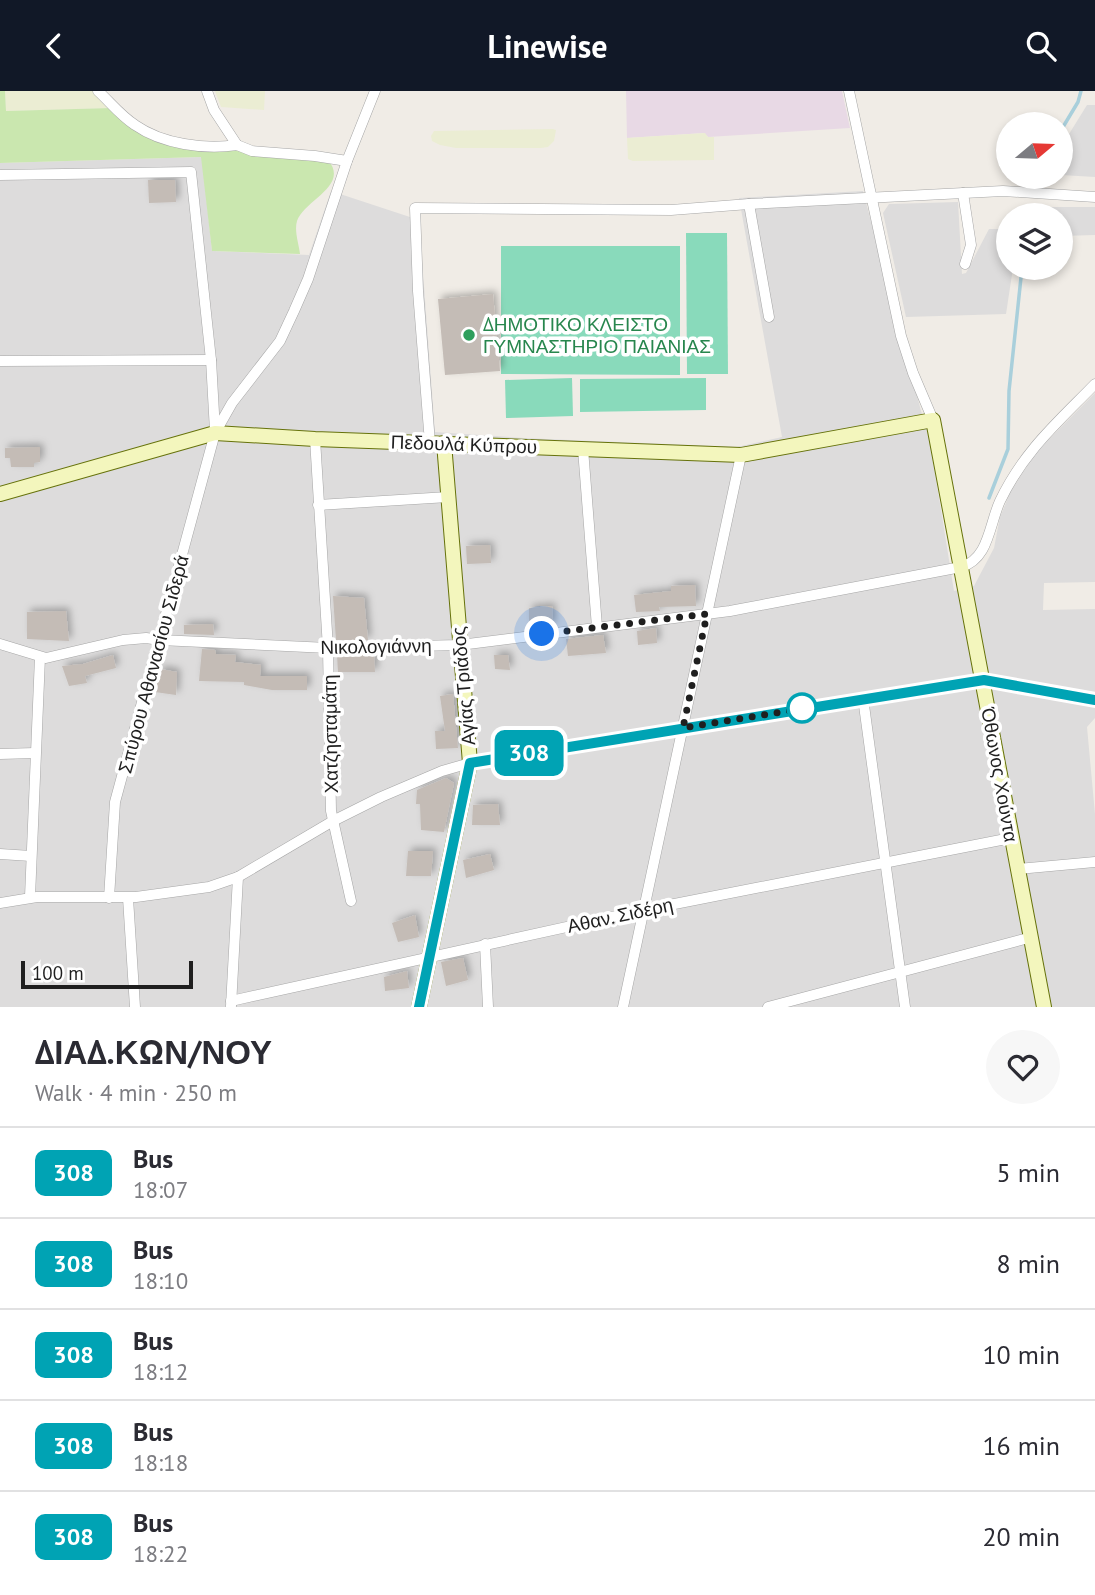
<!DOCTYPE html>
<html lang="en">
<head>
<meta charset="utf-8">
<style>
  body { margin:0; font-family:"PT Sans",sans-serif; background:#f7f7f7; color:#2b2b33; height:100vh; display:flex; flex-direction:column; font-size:26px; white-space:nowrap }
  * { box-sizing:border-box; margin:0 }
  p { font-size:23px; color:#7c7c81 }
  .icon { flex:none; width:38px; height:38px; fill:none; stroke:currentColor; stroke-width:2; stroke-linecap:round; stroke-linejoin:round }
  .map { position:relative; height:916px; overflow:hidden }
  .panel { display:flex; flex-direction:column; background:#fff; flex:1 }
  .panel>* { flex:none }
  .badge { padding:0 14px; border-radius:10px; font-size:24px; line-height:46px }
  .needle { width:46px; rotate:71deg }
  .buttons { position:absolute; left:996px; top:21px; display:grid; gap:14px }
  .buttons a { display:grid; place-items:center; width:77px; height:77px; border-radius:50%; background:#fff; box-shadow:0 4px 10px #0003; font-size:35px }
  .scale { position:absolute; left:21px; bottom:18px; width:172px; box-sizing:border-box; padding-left:7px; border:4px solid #1f1f1f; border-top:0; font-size:19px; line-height:24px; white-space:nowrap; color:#1f1f1f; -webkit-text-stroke:5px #fff; paint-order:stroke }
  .you { position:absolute; width:35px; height:35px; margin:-18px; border:5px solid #fff; border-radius:50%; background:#1a73e8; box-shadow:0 0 0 10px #1a73e833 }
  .map>.badge { position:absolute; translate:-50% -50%; box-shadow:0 0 0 4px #fff }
  .round { display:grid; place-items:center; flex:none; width:74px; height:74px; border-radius:37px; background:#f7f7f7 }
  .head { display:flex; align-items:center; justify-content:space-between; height:119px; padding:0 35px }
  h1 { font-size:33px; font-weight:800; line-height:52px }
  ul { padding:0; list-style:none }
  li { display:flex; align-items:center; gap:21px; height:91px; padding:0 35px; border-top:2px solid #e1e1e2 }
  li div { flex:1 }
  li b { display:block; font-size:26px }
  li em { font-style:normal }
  li .badge { min-width:77px; font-weight:700; text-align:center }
  header { display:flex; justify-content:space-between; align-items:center; height:91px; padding:0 35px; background:#111827; color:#fff; font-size:32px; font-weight:800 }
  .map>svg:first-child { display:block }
  .residential { fill:#dddcdc }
  .industrial { fill:#e8d9e5 }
  .farmland { fill:#ebedd3 }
  .grass { fill:#cae7af }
  .pitch { fill:#89dabb }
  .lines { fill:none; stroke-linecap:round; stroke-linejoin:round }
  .stream { stroke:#a9cfdb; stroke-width:3.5 }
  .building { fill:#c4bcb6; filter:url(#shadow) }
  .street-casing { stroke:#a6a6a6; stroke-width:11 }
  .secondary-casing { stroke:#66720b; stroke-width:16 }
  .street { stroke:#fff; stroke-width:10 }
  .secondary { stroke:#f3f6bd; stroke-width:14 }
  .line-casing { stroke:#fff; stroke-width:16 }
  .line { stroke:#00a3b4; stroke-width:10 }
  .walk { stroke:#1f1f1f; stroke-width:7; stroke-dasharray:0 12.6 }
  .leisure-dot { fill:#2e9e5b; stroke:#fff; stroke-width:2.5 }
  .stop-dot { fill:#fff; stroke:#00a3b4; stroke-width:3.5 }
  .labels { text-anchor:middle; stroke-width:7; stroke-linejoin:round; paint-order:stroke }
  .leisure-label { font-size:19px; fill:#27864d; stroke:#fff; text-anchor:start }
  .street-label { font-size:19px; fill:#1f1f1f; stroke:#fff }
</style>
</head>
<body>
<header><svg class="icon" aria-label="back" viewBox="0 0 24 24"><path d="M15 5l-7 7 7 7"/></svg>Linewise<svg class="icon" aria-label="search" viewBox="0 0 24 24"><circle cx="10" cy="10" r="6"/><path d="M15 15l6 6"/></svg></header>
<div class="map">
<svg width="1095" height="916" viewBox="0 0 1095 916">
  <defs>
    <filter id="shadow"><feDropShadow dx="3.5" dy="-3.5" stdDeviation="3.5" flood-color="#0004"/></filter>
  </defs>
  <rect width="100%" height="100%" fill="#f0ece6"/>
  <!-- residential -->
  <g class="residential">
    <polygon points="1087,14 1095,14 1095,86 1061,84 1061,56"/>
    <polygon points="202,66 212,160 309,164 331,100 419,129 435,341 523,347 737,356 782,346 739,107 863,100 921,320 928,338 954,500 974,495 994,457 1000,426 1010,402 1035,362 1095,302 1095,491 1044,492 1043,519 1095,518 1095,627 1087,636 1095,723 1095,916 0,916 0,72"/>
    <polygon points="958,111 962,183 966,182 989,138 1008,138 1008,177 1013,177 1006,223 906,226 883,122 889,113"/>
    <polygon points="1042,116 1095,116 1095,144 1061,145 1060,124 1042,124"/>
  </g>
  <!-- industrial -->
  <polygon class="industrial" points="626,0 842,0 850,37 708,46 704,42 627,47"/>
  <!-- farmland -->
  <g class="farmland">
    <polygon points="5,0 95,0 111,17 6,20"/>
    <polygon points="215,0 265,0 264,19 221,16"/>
    <polygon points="553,38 556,39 554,50 548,56 541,57 456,57 440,54 432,50 431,45 434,40"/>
    <polygon points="705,42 708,46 714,46 714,69 633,70 628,68 627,47"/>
  </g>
  <!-- grass -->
  <path class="grass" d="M0,0H5L6,20L111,17L133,36L192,55L328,69C350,95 304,109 297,130C294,140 299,153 300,163L212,160L201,66L0,72Z"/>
  <!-- pitch -->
  <g class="pitch">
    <polygon points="686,142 727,142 728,283 687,283"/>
    <polygon points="501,155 680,155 680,284 501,283"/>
    <polygon points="572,287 573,325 506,327 505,289"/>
    <polygon points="706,287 706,319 580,321 580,288"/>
  </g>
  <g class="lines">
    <!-- stream -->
    <g class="stream">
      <polyline points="1060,41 1078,11 1081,0"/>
      <polyline points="989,407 1008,358 1009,300 1022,177"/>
    </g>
  </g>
  <!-- building -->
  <g class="building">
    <polygon points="148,89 175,89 176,111 149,112"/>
    <polygon points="493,203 500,280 445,284 438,208"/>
    <polygon points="40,356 40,371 34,372 34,376 11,376 10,367 5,367 5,357"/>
    <polygon points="490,454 491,472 467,473 466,455"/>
    <polygon points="695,494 696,515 659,516 660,520 636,521 634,504 671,500 671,495"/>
    <polygon points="333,505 364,507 368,549 336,549"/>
    <polygon points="552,515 553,535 529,535 529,517"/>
    <polygon points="66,520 69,550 27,548 27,521"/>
    <polygon points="213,533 214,544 184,543 184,534"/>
    <polygon points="656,537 657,552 638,554 637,540"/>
    <polygon points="603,544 606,562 568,565 566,548"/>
    <polygon points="202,558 215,559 216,563 236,564 235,571 261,574 260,585 307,585 307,599 272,599 244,594 244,591 199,590"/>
    <polygon points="374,563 375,581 338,581 337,564"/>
    <polygon points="113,564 116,577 85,585 87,592 69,595 62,575 83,573"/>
    <polygon points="494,564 508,564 510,579 495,578"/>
    <polygon points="160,578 177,581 176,604 155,601"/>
    <polygon points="453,603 458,657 436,658 435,640 445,640 440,605"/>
    <polygon points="446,687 454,692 444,741 421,739 420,713 416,713 417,699"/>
    <polygon points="498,713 500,734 472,734 473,714"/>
    <polygon points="408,760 433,760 431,785 406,785"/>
    <polygon points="490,763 494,779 466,787 463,769"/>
    <polygon points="415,824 419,846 398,851 392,832"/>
    <polygon points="463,867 468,889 446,895 441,871"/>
    <polygon points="407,880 409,897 385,900 384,886"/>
  </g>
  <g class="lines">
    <defs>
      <g id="street">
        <path d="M98,0C110,11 121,25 135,34C162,53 205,59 237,54"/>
        <polyline points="207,0 214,19 237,54 252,60 315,65 347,70"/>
        <polyline points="849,0 901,245 913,282 933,329"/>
        <polyline points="0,84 191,81 211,269 215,340"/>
        <polyline points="963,102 971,154 965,173"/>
        <polyline points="749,113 769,226"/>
        <polyline points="0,270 211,269"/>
        <polyline points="315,348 328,557 331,720 351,810"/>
        <polyline points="430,352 418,200 415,117 671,119 749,113 1003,100 1095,106"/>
        <polyline points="583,358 597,536"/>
        <polyline points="318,414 448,406"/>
        <path d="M0,553L46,567L123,549L146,547L160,549L328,557L460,554L730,520L961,476C989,468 989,434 1000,410C1024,360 1057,332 1095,293"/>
        <polyline points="863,607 905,916"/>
        <polyline points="0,663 35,662"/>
        <polyline points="0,763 31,765"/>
        <polyline points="1018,778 1095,771"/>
        <polyline points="30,806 40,566"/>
        <polyline points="109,807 115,711 215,342 232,312 280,250 294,220 308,188 347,70 375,0"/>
        <polyline points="128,807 135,916"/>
        <polyline points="0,812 37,806 136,806 209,796 238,786 333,730 381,706 442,680 470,672 983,589 1095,609"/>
        <polyline points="485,853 488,916"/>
        <polyline points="231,910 644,819 1011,747"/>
        <polyline points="231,915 238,786"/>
        <polyline points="623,916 741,364"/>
        <polyline points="768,916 1032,846"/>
      </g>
      <g id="secondary">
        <polyline points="0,403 215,342 315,348 741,364 933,329 1044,916"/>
        <polyline points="419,916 470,672 444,352"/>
      </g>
    </defs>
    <!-- street casing -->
    <use href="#street" class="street-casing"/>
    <!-- secondary casing -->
    <use href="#secondary" class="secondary-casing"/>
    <!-- street -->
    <use href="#street" class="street"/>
    <!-- secondary -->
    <use href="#secondary" class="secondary"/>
  </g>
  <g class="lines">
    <defs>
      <polyline id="line" points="419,916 470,672 984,589 1095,609"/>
    </defs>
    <!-- line casing -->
    <use href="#line" class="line-casing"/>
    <!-- line -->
    <use href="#line" class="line"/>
    <!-- walk -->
    <polyline class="walk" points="542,543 707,523 683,637 812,616 802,617"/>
  </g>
  <!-- markers -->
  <circle class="leisure-dot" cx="469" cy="244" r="7"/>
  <circle class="stop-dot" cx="802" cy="617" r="14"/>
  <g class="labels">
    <!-- leisure labels -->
    <g class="leisure-label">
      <text x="483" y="240">ΔΗΜΟΤΙΚΟ ΚΛΕΙΣΤΟ<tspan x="483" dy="22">ΓΥΜΝΑΣΤΗΡΙΟ ΠΑΙΑΝΙΑΣ</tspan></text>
    </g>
    <!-- street labels -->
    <g class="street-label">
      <text transform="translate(464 353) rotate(2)" y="7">Πεδουλά Κύπρου</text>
      <text transform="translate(376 555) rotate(-1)" y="7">Νικολογιάννη</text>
      <text transform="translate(153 573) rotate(-75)" y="7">Σπύρου Αθανασίου Σιδερά</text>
      <text transform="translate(463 595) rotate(-95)" y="7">Αγίας Τριάδος</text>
      <text transform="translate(330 643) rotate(-91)" y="7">Χατζησταμάτη</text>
      <text transform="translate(1000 684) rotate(80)" y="7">Όθωνος Χούντα</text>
      <text transform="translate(620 824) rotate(-12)" y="7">Αθαν. Σιδέρη</text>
    </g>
  </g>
</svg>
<div class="buttons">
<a><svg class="needle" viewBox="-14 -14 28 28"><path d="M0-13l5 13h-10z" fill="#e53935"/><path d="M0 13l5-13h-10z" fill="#7c7c81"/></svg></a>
<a><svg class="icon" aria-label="layers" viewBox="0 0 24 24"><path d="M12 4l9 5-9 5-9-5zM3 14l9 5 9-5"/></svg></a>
</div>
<div class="scale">100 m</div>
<div class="you" style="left:542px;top:543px"></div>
<b class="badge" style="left:529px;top:662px;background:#00a3b4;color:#fff">308</b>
</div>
<section class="panel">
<div class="head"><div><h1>ΔΙΑΔ.ΚΩΝ/ΝΟΥ</h1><p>Walk · 4 min · 250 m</p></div><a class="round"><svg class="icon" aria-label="heart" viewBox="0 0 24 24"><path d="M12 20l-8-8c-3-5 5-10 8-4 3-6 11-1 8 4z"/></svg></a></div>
<ul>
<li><span class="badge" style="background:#00a3b4;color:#fff">308</span><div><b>Bus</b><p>18:07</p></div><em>5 min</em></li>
<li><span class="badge" style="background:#00a3b4;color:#fff">308</span><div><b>Bus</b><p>18:10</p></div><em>8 min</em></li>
<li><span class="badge" style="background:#00a3b4;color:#fff">308</span><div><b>Bus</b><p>18:12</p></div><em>10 min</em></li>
<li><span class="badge" style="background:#00a3b4;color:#fff">308</span><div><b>Bus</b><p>18:18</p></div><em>16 min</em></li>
<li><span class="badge" style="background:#00a3b4;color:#fff">308</span><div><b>Bus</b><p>18:22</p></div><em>20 min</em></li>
</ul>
</section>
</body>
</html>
